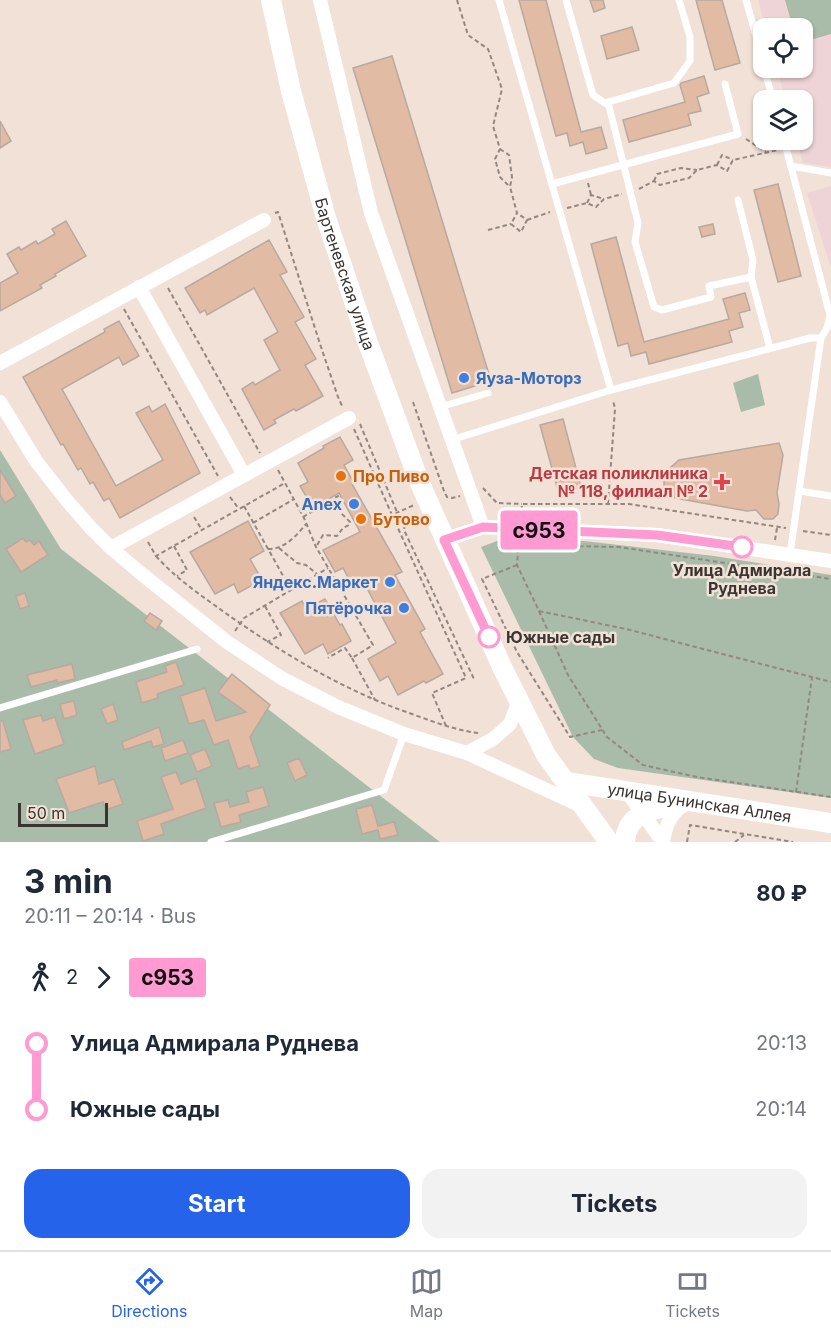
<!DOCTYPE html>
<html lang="en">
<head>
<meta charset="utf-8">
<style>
  body { margin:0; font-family:Inter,sans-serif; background:#f2f2f3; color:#1f2937; height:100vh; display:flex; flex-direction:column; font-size:22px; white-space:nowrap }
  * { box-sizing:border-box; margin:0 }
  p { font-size:20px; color:#747a83 }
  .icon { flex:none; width:33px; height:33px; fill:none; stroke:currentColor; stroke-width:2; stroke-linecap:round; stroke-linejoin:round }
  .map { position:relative; height:842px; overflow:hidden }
  .side { display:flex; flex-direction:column; background:#fff; flex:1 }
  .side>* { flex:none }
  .badge { padding:0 12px; border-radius:4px; font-size:21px; line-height:39px }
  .tools { position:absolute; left:753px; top:18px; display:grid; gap:12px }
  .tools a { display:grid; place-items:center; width:60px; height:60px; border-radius:12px; background:#fff; box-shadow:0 2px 4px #0004; font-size:30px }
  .scale { position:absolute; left:18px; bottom:15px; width:90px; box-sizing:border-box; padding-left:6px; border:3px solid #3b3531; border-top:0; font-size:16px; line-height:21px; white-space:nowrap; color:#3b3531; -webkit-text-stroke:4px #f1e1d7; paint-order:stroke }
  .map>.badge { position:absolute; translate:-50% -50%; box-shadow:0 0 0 3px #fff }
  .legs { display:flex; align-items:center; gap:9px; height:66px; padding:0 24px; font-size:20px }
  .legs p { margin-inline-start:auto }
  .summary { display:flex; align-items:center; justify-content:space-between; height:102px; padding:0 24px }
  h1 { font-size:33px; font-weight:700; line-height:45px }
  .cta { display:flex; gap:12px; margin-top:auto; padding:12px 24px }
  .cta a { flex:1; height:69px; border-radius:18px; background:#2563eb; color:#fff; font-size:24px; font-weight:700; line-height:69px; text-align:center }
  .cta a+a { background:#f2f2f3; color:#1f2937 }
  ul { padding:0 24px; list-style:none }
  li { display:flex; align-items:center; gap:21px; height:66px; font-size:22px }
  li i { display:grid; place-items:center; width:9px; height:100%; margin:0 8px; background:currentColor }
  li i::after { content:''; width:15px; height:15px; margin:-8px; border:4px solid; border-radius:50%; background:#fff }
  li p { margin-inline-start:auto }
  li:first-child i { background:linear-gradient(#0000 50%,currentColor 0) }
  li:last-child i { background:linear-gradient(currentColor 50%,#0000 0) }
  .tab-bar { display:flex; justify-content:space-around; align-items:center; height:84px; border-top:2px solid #e0e1e3; background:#fff; font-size:16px; color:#747a83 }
  .tab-bar a { display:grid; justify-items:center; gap:3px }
  .tab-bar .selected { color:#2563eb }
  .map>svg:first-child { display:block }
  .education { fill:#eed3d7 }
  .green { fill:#a8bca9 }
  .building { fill:#e1bba3; stroke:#b8a9a0; stroke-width:1.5 }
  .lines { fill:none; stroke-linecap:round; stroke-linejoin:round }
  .path { stroke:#938881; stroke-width:2; stroke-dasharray:4.5 3; stroke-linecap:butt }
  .lane { stroke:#fff; stroke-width:7 }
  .street { stroke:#fff; stroke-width:14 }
  .secondary { stroke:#fff; stroke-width:20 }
  .line-1-casing { stroke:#fff; stroke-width:14 }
  .line-1 { stroke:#ff9ad2; stroke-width:9 }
  .shop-dot { fill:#3f7fe0; stroke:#f1e1d7; stroke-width:2 }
  .food-dot { fill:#e8710a; stroke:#f1e1d7; stroke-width:2 }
  .health-dot { fill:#e0444e; stroke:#f1e1d7; stroke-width:2 }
  .stop-1-dot { fill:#fff; stroke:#ff9ad2; stroke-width:3 }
  .labels { text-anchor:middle; stroke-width:5; stroke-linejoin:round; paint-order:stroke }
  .street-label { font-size:16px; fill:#3b3531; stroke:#f1e1d7 }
  .shop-label { font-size:16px; font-weight:bold; fill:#366cbe; stroke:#f1e1d7; text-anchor:end }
  .health-label { font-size:16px; font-weight:bold; fill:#be3a42; stroke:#f1e1d7; text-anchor:end }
  .food-label { font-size:16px; font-weight:bold; fill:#c56008; stroke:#f1e1d7; text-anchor:start }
  .stop-label { font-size:16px; font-weight:bold; fill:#3b3531; stroke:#f1e1d7 }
</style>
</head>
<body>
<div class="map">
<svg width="831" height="842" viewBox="0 0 831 842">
  <rect width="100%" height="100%" fill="#f1e1d7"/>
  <!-- education -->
  <g class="education">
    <polygon points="758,0 831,0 831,167 803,163 797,140 802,140 802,100 786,100 777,68 802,68 802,28 766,28"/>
    <polygon points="831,186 831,268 807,193"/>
  </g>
  <!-- green -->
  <g class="green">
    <polygon points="785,0 831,0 831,34 803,42 802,28 793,28"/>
    <polygon points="758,374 765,405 741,412 733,383"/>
    <polygon points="0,450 61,549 440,842 0,842"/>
    <polygon points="497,541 584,541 714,556 831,575 831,798 618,768 594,759 573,737 481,547"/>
  </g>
  <!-- building -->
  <g class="building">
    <polygon points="519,0 546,0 581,132 601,127 607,148 586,154 583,142 570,146 567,133 556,136"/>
    <polygon points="590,0 603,0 605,8 594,12"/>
    <polygon points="696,0 722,0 740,63 715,70"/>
    <polygon points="632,27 639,50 607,59 601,36"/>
    <polygon points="392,56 491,381 452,393 353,68"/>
    <polygon points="704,76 709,93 697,97 701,111 688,114 691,125 629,142 623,120 685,102 680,85 681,83"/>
    <polygon points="0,121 11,141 0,148"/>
    <polygon points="778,184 801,276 778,282 754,190"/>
    <polygon points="66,221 86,256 55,274 56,276 40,285 42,288 0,311 0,283 18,273 7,254 19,247 21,250 36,241 38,244 55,234 52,229"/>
    <polygon points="713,224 715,234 702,237 699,227"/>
    <polygon points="616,237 644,342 729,319 723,299 745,293 750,310 739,313 743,327 729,331 732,342 649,364 646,352 631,356 628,343 618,346 591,244"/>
    <polygon points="269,240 287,272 280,275 304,317 295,322 316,359 305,365 323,396 296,411 294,409 274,420 276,423 264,430 242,389 253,382 255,385 280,370 264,340 278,332 254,288 207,315 205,310 200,313 185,288"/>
    <polygon points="119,321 139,356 123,365 119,357 62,389 116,486 163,460 136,413 149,406 152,412 165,404 200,473 120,518 109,498 104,501 93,482 90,484 81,468 78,470 63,444 61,445 23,377 105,332 104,329"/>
    <polygon points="563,419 581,487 559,494 540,425"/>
    <polygon points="340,437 353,460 344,465 354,483 352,484 402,572 395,575 425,629 420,632 443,674 426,683 424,681 398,695 388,676 380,681 368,659 396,643 363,581 353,587 343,568 335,572 323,550 360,532 339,493 313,508 300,486 308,482 298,463 324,448 323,446"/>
    <polygon points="779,443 783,455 777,493 779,504 778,514 773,519 764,519 756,510 747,511 675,498 667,493 664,487 664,478 670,468 679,460"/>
    <polygon points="0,470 16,496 5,503 0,495"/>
    <polygon points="248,521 264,551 250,559 262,580 238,593 234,584 215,594 190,552"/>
    <polygon points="23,538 26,542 30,540 34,545 39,541 48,555 21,572 6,549"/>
    <polygon points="25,593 29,606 20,609 16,596"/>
    <polygon points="325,599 340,625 342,624 351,641 328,654 323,644 305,654 280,613 302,601 306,609"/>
    <polygon points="150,613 162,621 156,630 144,621"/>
    <polygon points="176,662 184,685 157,694 158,698 142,703 136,682 167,672 165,666"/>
    <polygon points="72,664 75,679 57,683 57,680 31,687 27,675"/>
    <polygon points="232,674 270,705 250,737 260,766 250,769 249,765 238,769 228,740 214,745 204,720 189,724 180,696 205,688 216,721 246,712 218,692"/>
    <polygon points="74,701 77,715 64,719 60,704"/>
    <polygon points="113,704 118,720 107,724 101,709"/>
    <polygon points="41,715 43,721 55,717 64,744 35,754 23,720"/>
    <polygon points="0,721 3,721 11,749 0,752"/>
    <polygon points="159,727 164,744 153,747 151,741 124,750 122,742"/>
    <polygon points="183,740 188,753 165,761 161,748"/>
    <polygon points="205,749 212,766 197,772 190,755"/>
    <polygon points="299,758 307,775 295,781 287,763"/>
    <polygon points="95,766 99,784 114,779 123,804 106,810 103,802 69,813 56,779"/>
    <polygon points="176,772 181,784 196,778 206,808 161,824 164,834 143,841 137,821 173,809 161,777"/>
    <polygon points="263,787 269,806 239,815 241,822 221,827 214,803 228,800 230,807 249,802 246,792"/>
    <polygon points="372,805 378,826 394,822 398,835 380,839 378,830 362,834 356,809"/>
  </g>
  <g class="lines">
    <!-- path -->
    <g class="path">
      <polyline points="457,0 468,35 488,49 502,89 493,126 500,149 495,159 500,177 510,187"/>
      <polyline points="746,139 766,152"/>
      <polyline points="500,149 509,155 512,177 510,187 517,213 511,224 521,232 527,220 517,213"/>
      <polyline points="717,165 722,155 733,160"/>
      <polyline points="654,181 657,174 681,168 697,170"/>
      <polyline points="588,183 591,195"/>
      <polyline points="639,189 654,181 660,185 689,178 697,170 717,165 727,171 733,160 778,150"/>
      <polyline points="587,203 591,195 604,199"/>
      <polyline points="567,208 587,203 596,207 604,199 622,194"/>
      <polyline points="275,213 278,212 320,344 338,397 343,408"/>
      <polyline points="527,220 550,212"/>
      <polyline points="488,230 511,224"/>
      <polyline points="168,288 260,453"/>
      <polyline points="124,309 218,476"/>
      <polyline points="413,402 444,491 447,497 452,498 460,496"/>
      <polyline points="360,424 397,512"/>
      <polyline points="354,429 392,515 414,505"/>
      <polyline points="278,470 304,518 316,547 373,645 352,658 345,648 328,658"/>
      <polyline points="483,488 497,503 522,504"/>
      <polyline points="230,497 239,509"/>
      <polyline points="608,504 615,409 613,400"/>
      <polyline points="244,506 291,590"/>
      <polyline points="392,515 466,678 432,693 446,726"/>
      <polyline points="416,516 405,522 404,530 474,679"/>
      <polyline points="194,517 202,530"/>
      <polyline points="303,517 338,496 342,504 341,513 350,522 349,525 343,528 337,536 323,535 316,547"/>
      <polyline points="521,518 522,504 629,504 786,528"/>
      <polyline points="253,523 294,499"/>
      <polyline points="803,531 831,535"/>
      <polyline points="775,540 777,528"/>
      <polyline points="519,541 517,565 539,611 626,629 831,682"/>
      <polyline points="148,542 156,556 285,483"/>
      <polyline points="519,545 619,547 831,579"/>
      <polyline points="174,546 187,570 177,576"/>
      <polyline points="279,548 297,563 306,565 317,574"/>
      <path d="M268,549C284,550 297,535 306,524"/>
      <path d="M156,556C177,580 205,598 231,617C289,657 345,691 412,714C434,722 455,730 478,733"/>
      <polyline points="517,565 482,579 517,652 570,737 602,730"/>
      <polyline points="265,606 281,635 267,642"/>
      <polyline points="539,611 568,675 607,737 643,765 697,777 831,797"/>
      <polyline points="235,631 244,618 328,568"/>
      <polyline points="352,658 375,700"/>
      <polyline points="796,792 812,677"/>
      <polyline points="687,842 690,825 793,842"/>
      <polyline points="735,842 744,835"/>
    </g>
    <!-- lane -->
    <g class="lane">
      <polyline points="566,0 593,95 605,103 674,83 690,61 690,37 679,0"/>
      <polyline points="746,0 764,65"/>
      <polyline points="764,68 773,100"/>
      <polyline points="608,102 638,223 635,242 654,307 662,310 711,297 709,286 751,277 770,348"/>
      <polyline points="784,140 830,315 827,328 821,338 790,554"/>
      <polyline points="791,166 831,173"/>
      <polyline points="552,184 738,134 725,84"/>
      <polyline points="738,200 753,260 751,277"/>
      <polyline points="611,390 810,338 821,338"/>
      <polyline points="440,407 488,393"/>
      <polyline points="451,440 611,390 499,0"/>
      <polyline points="799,491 831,496"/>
      <polyline points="0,708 197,649"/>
      <polyline points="211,842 384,790 404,734"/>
    </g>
    <!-- street -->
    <g class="street">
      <polyline points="320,0 371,213 483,527"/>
      <polyline points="139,287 244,475"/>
      <polyline points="0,363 264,220"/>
      <polyline points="0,402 36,461 69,503 90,527 111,548 143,575 227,642 283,679 338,707 404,734 467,753 581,806"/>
      <polyline points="444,540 483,527 657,535 831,561"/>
      <polyline points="111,548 349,418"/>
      <polyline points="467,753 493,739 510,724 519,701"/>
      <polyline points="627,792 663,842"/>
      <path d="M663,842C666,824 670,816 683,804"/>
    </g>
    <!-- secondary -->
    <g class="secondary">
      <path id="s1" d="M271,0L291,91L326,218L368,343L419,481L502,667L546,755L609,842"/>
      <path id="s2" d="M567,782L831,823"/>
      <path d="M625,842C626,811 656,809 681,804"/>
    </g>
  </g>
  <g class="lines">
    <defs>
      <polyline id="line-1" points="489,637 444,540 483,527 657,535 742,547"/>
    </defs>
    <!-- line-1 casing -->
    <use href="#line-1" class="line-1-casing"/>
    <!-- line-1 -->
    <use href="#line-1" class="line-1"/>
  </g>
  <!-- markers -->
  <g class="shop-dot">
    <circle cx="464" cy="378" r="6"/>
    <circle cx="354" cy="504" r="6"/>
    <circle cx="390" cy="582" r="6"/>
    <circle cx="404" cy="608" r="6"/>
  </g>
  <g class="food-dot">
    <circle cx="341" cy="476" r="6"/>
    <circle cx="361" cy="519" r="6"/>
  </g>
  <path class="health-dot" d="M719 473h6v6h6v6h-6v6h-6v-6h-6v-6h6z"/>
  <g class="stop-1-dot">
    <circle cx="742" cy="547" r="10"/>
    <circle cx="489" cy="637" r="10"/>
  </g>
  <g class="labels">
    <!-- street labels -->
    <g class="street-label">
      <text dy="6" stroke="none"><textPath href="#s1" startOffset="284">Бартеневская улица</textPath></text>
      <text dy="6" stroke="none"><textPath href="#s2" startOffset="134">улица Бунинская Аллея</textPath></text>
    </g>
    <!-- shop labels -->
    <g class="shop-label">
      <text x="476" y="384" text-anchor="start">Яуза-Моторз</text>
      <text x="342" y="510">Anex</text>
      <text x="378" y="588">Яндекс.Маркет</text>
      <text x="392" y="614">Пятёрочка</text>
    </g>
    <!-- health labels -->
    <g class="health-label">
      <text x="708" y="479">Детская поликлиника<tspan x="708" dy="18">№ 118, филиал № 2</tspan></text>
    </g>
    <!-- food labels -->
    <g class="food-label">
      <text x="353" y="482">Про Пиво</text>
      <text x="373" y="525">Бутово</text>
    </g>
    <!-- stop labels -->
    <g class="stop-label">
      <text x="742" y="576">Улица Адмирала<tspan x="742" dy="18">Руднева</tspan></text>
      <text x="506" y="643" text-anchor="start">Южные сады</text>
    </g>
  </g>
</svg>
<div class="tools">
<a><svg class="icon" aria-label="locate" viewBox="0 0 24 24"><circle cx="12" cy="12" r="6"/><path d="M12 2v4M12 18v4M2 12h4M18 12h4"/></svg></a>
<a><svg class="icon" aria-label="layers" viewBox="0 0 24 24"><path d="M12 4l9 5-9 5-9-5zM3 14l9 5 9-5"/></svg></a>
</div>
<div class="scale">50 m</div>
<b class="badge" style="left:539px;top:530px;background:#ff9ad2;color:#111">с953</b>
</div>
<section class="side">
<div class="summary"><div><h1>3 min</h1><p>20:11 – 20:14 · Bus</p></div><b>80 ₽</b></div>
<div class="legs"><svg class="icon" aria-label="walk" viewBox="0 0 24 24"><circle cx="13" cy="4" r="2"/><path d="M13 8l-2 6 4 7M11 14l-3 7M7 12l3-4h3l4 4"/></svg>2<svg class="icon" aria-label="forward" viewBox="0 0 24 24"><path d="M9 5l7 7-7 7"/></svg><b class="badge" style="background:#ff9ad2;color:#111">с953</b></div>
<ul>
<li><i style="color:#ff9ad2"></i><b>Улица Адмирала Руднева</b><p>20:13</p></li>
<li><i style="color:#ff9ad2"></i><b>Южные сады</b><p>20:14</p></li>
</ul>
<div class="cta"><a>Start</a><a>Tickets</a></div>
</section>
<nav class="tab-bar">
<a class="selected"><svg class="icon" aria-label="directions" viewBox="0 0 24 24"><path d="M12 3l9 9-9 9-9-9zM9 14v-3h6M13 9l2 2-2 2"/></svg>Directions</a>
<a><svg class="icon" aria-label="map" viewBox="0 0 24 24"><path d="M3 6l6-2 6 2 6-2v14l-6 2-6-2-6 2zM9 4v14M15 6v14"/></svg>Map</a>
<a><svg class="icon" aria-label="tickets" viewBox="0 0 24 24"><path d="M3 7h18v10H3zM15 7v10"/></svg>Tickets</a>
</nav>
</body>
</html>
